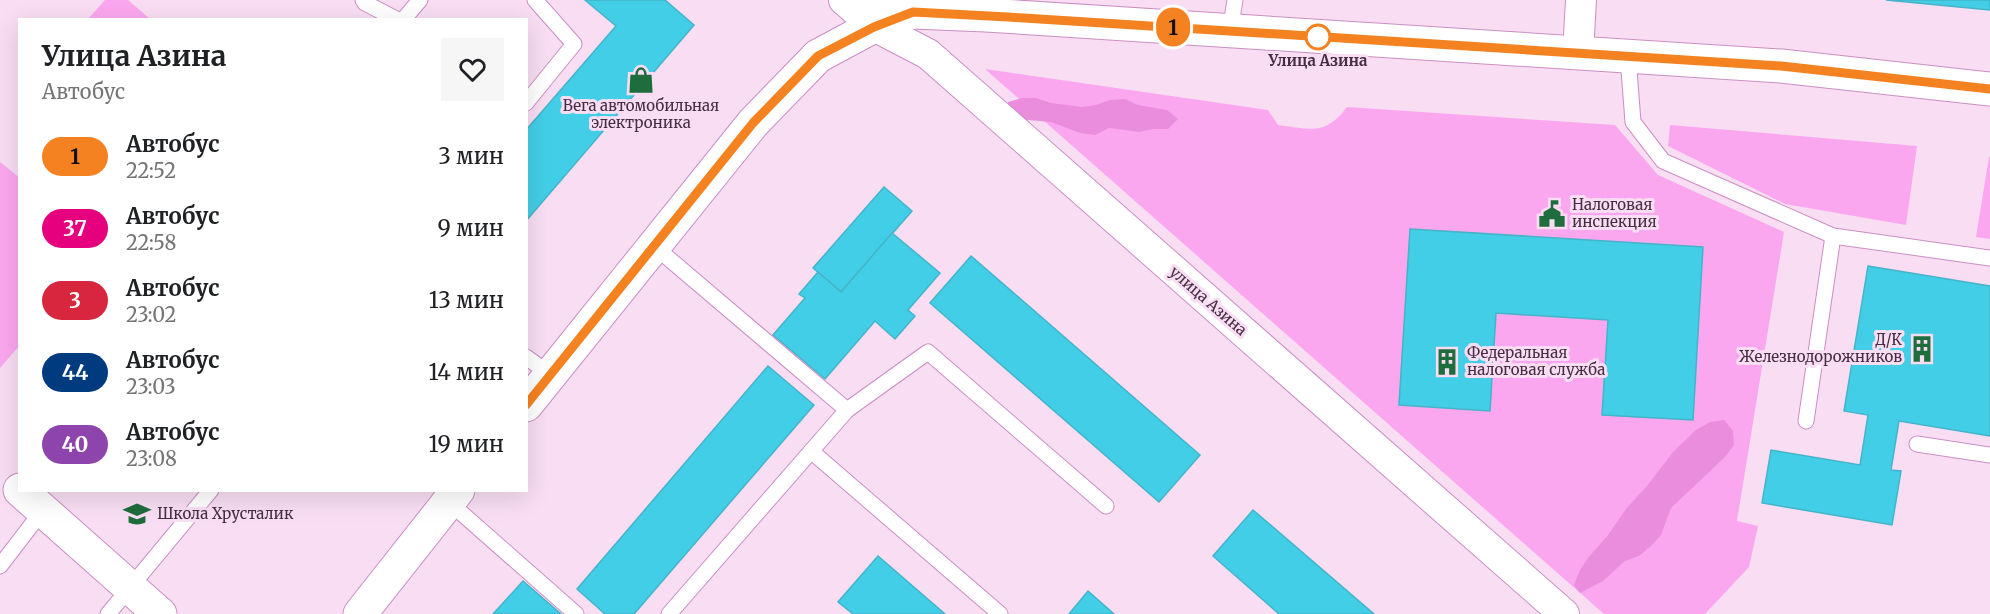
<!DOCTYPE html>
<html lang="ru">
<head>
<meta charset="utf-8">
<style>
  body { margin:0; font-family:Merriweather,serif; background:#f6f6f6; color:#202124; height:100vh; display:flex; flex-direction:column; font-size:22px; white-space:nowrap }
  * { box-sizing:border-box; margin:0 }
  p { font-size:20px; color:#757577 }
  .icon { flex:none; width:33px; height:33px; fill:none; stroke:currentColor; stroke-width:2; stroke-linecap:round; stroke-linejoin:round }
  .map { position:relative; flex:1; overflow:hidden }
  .sheet { position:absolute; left:18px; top:18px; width:510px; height:474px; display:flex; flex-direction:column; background:#fff; border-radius:0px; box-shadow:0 6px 24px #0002 }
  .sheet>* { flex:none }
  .badge { padding:0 12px; border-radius:20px; font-size:21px; line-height:39px }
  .map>.badge { position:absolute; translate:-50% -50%; box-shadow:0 0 0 3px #fff }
  .round { display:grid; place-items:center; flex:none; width:63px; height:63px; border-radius:0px; background:#f6f6f6 }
  .summary { display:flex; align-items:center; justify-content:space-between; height:102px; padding:0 24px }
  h1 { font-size:28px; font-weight:700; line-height:45px }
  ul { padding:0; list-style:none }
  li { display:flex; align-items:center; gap:18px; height:72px; padding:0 24px }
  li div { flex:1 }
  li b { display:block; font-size:22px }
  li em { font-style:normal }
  li .badge { min-width:66px; font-weight:700; text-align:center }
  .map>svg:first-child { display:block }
  .green { fill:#fba7ef }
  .forest { fill:#ea8ddd }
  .building { fill:#43cee7; stroke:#43b4c9; stroke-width:1.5 }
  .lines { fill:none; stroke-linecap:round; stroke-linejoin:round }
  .lane-casing { stroke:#cd8ec3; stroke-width:17 }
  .street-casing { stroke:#cd8ec3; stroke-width:32 }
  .secondary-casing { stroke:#cd8ec3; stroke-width:35 }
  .lane { stroke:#fff; stroke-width:15 }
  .street { stroke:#fff; stroke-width:30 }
  .secondary { stroke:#fff; stroke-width:33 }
  .line-casing { stroke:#fff; stroke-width:14 }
  .line { stroke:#f58220; stroke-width:9 }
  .stop-dot { fill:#fff; stroke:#f58220; stroke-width:3 }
  .labels { text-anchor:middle; stroke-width:6; stroke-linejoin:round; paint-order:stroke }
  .stop-label { font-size:15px; font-weight:bold; fill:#472d43; stroke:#f8ddf3 }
  .poi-label { font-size:15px; fill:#472d43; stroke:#f8ddf3; text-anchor:start }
  .street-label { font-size:15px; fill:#472d43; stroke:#f8ddf3 }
</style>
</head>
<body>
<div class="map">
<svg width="1990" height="614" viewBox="0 0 1990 614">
  <rect width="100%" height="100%" fill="#f8ddf3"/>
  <!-- green -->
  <g class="green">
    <polygon points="105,0 128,0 150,19 88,19"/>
    <path d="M985,69L1268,110L1278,125C1311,129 1325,136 1347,107L1615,125L1658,175L1784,232L1737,521L1758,526L1749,567L1705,614H1604Z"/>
    <polygon points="1670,125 1917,146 1906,225 1785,204 1668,146"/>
    <polygon points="1989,157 1990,157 1990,239 1976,237"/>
    <polygon points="0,162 20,178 19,346 0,368"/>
  </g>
  <!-- forest -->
  <g class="forest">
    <polygon points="1022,98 1036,98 1051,103 1082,107 1096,105 1110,100 1125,99 1138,105 1167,110 1178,119 1168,129 1153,129 1139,132 1109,128 1095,135 1080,133 1051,122 1015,119 1005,110 1008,102"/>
    <polygon points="1724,420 1733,431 1734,445 1725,457 1671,508 1661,535 1651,546 1639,556 1625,561 1603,581 1580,593 1574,585 1580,570 1588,558 1608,535 1626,509 1646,487 1674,451 1696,430 1710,422"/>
  </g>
  <!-- building -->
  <g class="building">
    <polygon points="585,0 665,0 694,25 526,221 526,130 616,26"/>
    <polygon points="1886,0 1990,0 1990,10"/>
    <polygon points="884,187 912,211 841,292 813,268"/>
    <polygon points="1410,229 1703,247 1693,420 1602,415 1608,320 1496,313 1490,411 1399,405"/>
    <polygon points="892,233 940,273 908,310 915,316 895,339 875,321 825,379 773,335 805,298 799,294 818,272 841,292"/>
    <polygon points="971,256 1200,455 1159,502 930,303"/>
    <polygon points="1868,266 1990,286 1990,436 1899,421 1891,470 1901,471 1892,525 1762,503 1771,450 1860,465 1868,415 1844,411"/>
    <polygon points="768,366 814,405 634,614 605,614 577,589"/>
    <polygon points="1253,510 1374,614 1279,614 1213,556"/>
    <polygon points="878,556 945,614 853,614 838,602"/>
    <polygon points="523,581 561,614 493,614"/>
    <polygon points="1088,591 1114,614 1069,614"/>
  </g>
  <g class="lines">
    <defs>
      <g id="lane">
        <polyline points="363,0 365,3 398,20"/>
        <polyline points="403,20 420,0"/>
        <polyline points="1230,31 1235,0"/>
        <polyline points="1628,57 1633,122 1663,161 1833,236 1990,258"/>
        <polyline points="526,103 574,44 535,0"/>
        <polyline points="654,246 847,410 669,614"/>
        <polyline points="526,357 551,375"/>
        <polyline points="847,410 928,352 1106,506"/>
        <polyline points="1806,421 1833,236"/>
        <polyline points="1917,444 1990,455"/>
        <polyline points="811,451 1000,614"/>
        <polyline points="449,502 576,614"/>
        <polyline points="0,566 43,510"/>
        <polyline points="108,614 211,490"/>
      </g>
      <g id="street">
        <polyline points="844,0 874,26 928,54 1564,614"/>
        <polyline points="874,26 883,0"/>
        <polyline points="1578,53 1581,0"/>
      </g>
      <g id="secondary">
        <polyline points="526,405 753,123 818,56 874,26 913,12 986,15 1781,66 1990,89"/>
        <polyline points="20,490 160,614"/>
        <polyline points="360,614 458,490"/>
      </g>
    </defs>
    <!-- lane casing -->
    <use href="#lane" class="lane-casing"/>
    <!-- street casing -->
    <use href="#street" class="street-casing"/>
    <!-- secondary casing -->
    <use href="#secondary" class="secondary-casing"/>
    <!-- lane -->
    <use href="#lane" class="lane"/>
    <!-- street -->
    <use href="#street" class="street"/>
    <!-- secondary -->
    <use href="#secondary" class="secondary"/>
  </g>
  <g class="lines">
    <defs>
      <polyline id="line" points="526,405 753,123 818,56 874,27 913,12 1008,17 1781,66 1990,89"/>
    </defs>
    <!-- line casing -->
    <use href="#line" class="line-casing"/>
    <!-- line -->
    <use href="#line" class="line"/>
  </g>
  <!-- icons -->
  <defs>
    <symbol id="shop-bare" viewBox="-9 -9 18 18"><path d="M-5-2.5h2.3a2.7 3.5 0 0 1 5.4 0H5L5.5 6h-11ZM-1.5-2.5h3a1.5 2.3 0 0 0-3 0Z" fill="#1f6c3c" stroke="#f8ddf3" stroke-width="2.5" paint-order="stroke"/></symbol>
    <symbol id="civic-bare" viewBox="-9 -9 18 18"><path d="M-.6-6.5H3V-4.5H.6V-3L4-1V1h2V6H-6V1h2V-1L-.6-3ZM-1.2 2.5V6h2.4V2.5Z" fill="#1f6c3c" stroke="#f8ddf3" stroke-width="2.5" paint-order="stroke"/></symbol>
    <symbol id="building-bare" viewBox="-9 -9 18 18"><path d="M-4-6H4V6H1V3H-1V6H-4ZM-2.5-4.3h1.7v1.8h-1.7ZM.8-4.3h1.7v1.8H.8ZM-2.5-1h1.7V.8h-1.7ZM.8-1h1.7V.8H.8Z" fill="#1f6c3c" stroke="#f8ddf3" stroke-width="2.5" paint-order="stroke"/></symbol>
    <symbol id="school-bare" viewBox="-9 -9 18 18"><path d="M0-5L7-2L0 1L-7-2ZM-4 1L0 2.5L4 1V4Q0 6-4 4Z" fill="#1f6c3c" stroke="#f8ddf3" stroke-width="2.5" paint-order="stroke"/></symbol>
  </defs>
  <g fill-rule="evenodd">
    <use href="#shop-bare" x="622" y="61" width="38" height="38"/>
    <use href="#civic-bare" x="1533" y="195" width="38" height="38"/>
    <use href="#building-bare" x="1903" y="330" width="38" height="38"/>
    <use href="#building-bare" x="1428" y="343" width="38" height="38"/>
    <use href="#school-bare" x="118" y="495" width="38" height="38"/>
  </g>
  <!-- markers -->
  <circle class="stop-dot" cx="1318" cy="37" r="12"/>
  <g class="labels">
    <!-- stop labels -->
    <g class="stop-label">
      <text x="1318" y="66">Улица Азина</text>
    </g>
    <!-- poi labels -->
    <g class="poi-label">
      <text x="641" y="111" text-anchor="middle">Вега автомобильная<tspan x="641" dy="17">электроника</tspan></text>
      <text x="1572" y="210">Налоговая<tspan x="1572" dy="17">инспекция</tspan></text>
      <text x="1902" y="345" text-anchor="end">Д/К<tspan x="1902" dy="17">Железнодорожников</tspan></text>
      <text x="1467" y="358">Федеральная<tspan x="1467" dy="17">налоговая служба</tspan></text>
      <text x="157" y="519">Школа Хрусталик</text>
    </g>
    <!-- street labels -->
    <g class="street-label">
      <text transform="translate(1208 301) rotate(41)" y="5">улица Азина</text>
    </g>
  </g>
</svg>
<b class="badge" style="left:1173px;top:27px;background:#f58220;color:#111">1</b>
<section class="sheet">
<div class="summary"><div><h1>Улица Азина</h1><p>Автобус</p></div><a class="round"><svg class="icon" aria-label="heart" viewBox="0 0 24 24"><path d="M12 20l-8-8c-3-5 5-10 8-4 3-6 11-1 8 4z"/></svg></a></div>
<ul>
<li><span class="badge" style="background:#f58220;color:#111">1</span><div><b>Автобус</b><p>22:52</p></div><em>3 мин</em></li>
<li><span class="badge" style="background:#e6007e;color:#fff">37</span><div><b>Автобус</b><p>22:58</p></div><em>9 мин</em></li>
<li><span class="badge" style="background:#d7263d;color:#fff">3</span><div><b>Автобус</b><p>23:02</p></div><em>13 мин</em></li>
<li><span class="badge" style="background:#003b80;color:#fff">44</span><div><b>Автобус</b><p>23:03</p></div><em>14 мин</em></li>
<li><span class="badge" style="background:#8e44ad;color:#fff">40</span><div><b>Автобус</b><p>23:08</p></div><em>19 мин</em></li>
</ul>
</section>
</div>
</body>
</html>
